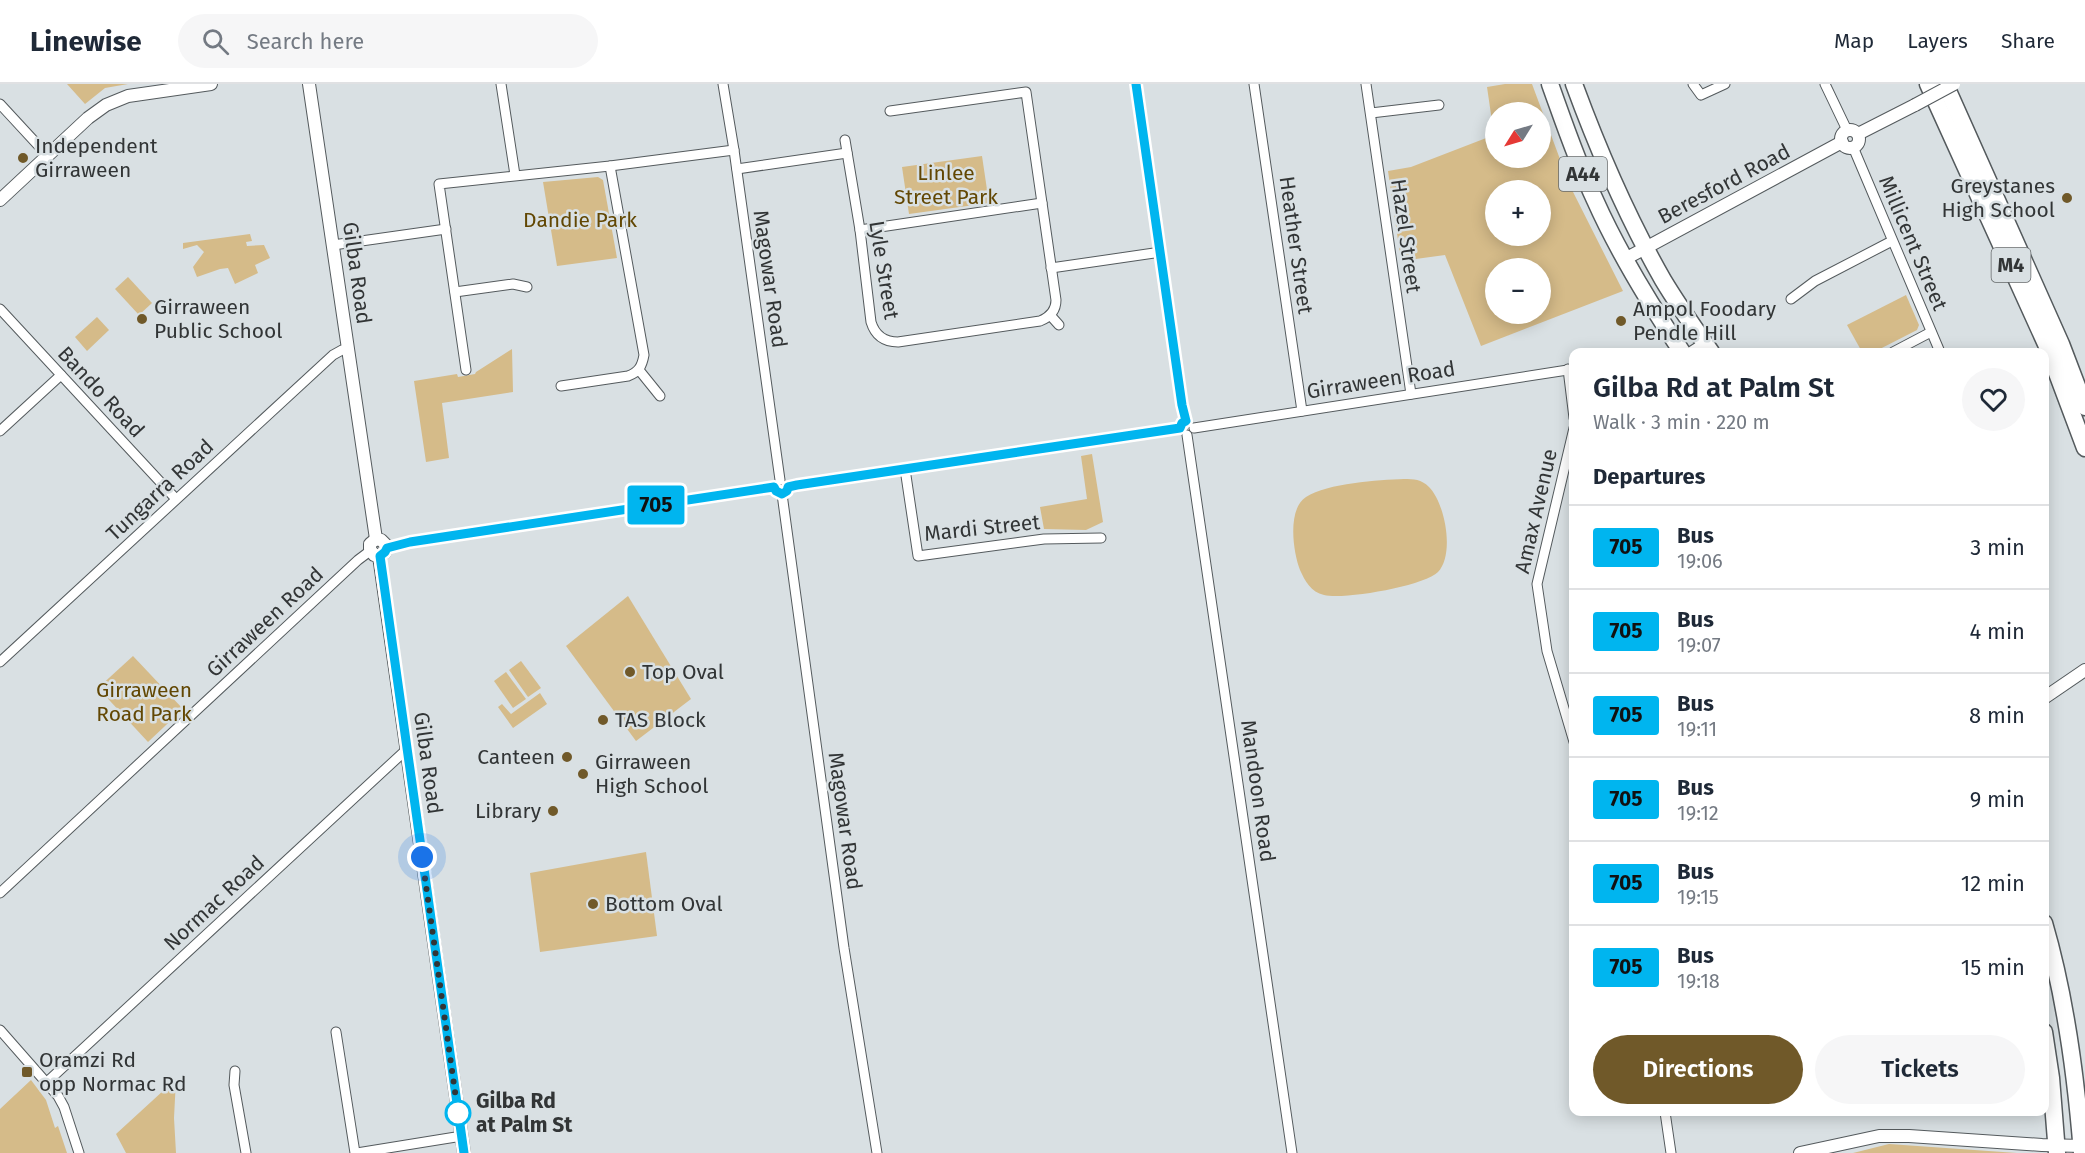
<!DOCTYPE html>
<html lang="en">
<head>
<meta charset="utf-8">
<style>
  body { margin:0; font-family:"Fira Sans",sans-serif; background:#f6f6f7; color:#1f2937; height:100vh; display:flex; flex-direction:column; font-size:22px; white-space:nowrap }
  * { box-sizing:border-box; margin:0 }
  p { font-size:20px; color:#747a83 }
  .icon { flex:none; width:33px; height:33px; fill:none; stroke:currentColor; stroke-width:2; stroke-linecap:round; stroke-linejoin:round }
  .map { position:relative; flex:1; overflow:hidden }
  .sheet { position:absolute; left:1569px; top:264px; width:480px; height:768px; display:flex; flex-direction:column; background:#fff; border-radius:12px; box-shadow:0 3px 15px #0003 }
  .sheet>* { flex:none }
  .badge { padding:0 12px; border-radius:4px; font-size:21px; line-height:39px }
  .needle { width:39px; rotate:233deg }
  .buttons { position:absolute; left:1485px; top:18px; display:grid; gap:12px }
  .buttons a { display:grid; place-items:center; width:66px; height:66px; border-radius:50%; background:#fff; box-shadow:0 3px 15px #0003; font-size:30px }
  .you { position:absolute; width:30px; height:30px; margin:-15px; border:4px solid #fff; border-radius:50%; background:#1a73e8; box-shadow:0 0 0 9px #1a73e833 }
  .map>.badge { position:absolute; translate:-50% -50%; box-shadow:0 0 0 3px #fff }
  h2 { padding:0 24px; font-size:22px; line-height:54px }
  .round { display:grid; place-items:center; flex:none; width:63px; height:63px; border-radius:32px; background:#f6f6f7 }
  .headline { display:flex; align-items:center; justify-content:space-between; height:102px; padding:0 24px }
  h1 { font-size:28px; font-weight:600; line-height:45px }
  .cta { display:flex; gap:12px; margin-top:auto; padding:12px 24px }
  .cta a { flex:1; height:69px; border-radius:36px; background:#705929; color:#fff; font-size:24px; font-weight:600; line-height:69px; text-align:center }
  .cta a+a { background:#f6f6f7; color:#1f2937 }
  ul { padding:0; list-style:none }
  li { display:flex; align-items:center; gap:18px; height:84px; padding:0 24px; border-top:2px solid #e0e1e3 }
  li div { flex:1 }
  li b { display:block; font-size:22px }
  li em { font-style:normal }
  li .badge { min-width:66px; font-weight:700; text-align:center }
  header { display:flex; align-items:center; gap:36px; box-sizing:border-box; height:84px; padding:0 30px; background:#fff; border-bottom:2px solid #e0e1e3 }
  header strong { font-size:28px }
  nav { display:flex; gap:33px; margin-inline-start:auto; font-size:21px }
  .search { width:420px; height:54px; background:#f6f6f7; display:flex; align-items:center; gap:15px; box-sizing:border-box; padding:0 21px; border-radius:33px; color:#747a83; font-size:22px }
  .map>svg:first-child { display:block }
  .green { fill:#d5bb89; fill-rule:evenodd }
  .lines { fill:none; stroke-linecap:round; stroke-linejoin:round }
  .street-casing { stroke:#545a5d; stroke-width:11 }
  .secondary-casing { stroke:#545a5d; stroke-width:14 }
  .highway-casing { stroke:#545a5d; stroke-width:19 }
  .street { stroke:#fff; stroke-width:9 }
  .secondary { stroke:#fff; stroke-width:12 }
  .highway { stroke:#fff; stroke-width:16 }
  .secondary-bridge-casing { stroke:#545a5d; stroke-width:14; stroke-linecap:butt }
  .secondary-bridge { stroke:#fff; stroke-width:12 }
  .line-casing { stroke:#fff; stroke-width:14 }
  .line { stroke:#00b5ef; stroke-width:9 }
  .walk { stroke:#323536; stroke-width:6; stroke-dasharray:0 10.8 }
  .poi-dot { fill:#705929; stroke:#d9e0e3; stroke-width:2 }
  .stop-dot { fill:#fff; stroke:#00b5ef; stroke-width:3 }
  .labels { text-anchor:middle; stroke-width:5; stroke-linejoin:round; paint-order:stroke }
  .shield { fill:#d9e0e3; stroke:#64686a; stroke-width:1.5 }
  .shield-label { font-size:20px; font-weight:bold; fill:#323536 }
  .poi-label { font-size:21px; fill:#323536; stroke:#d9e0e3; text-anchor:start }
  .park-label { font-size:21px; fill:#624703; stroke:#d9e0e3 }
  .street-label { font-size:21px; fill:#323536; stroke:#d9e0e3 }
  .stop-label { font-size:21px; font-weight:bold; fill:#323536; stroke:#d9e0e3; text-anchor:start }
</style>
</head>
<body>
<header>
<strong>Linewise</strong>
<div class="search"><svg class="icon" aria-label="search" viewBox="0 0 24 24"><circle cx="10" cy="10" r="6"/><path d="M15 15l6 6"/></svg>Search here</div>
<nav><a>Map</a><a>Layers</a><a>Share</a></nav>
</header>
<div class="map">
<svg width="2085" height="1069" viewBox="0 0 2085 1069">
  <rect width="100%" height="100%" fill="#d9e0e3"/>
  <!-- green -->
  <g class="green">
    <polygon points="67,0 128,0 105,4 85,20"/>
    <path d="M1505,0H1532L1570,102L1623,207L1481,262L1445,171L1401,177L1388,87L1411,83L1494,51L1487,3ZM1496,28H1540V74H1496ZM1496,106H1540V152H1496ZM1540,184V230H1496V184Z"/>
    <polygon points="982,72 989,119 909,130 902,83"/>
    <polygon points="598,93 603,96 617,174 557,182 543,98"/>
    <polygon points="250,150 252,157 246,158 247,162 264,161 270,174 255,181 258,189 235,200 228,184 220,185 197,193 193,183 204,168 197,161 183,165 183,159"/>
    <polygon points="128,193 152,219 139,231 115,205"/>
    <polygon points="1906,211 1919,241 1917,246 1874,268 1862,268 1847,241"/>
    <polygon points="97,233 109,246 87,267 75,253"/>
    <polygon points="512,265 513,308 442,319 449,374 426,378 414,297 457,290 458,293 475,290 476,288"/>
    <polygon points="1092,370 1103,438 1086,446 1044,445 1040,423 1087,415 1081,372"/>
    <path d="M1404,395C1414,395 1421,395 1429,403C1445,419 1455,470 1438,488C1424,502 1344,516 1324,511C1311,508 1305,497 1300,486C1293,468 1287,425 1306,413C1328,399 1378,396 1404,395Z"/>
    <polygon points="628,512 691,615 636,657 566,562"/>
    <polygon points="133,572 183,625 148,658 98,604"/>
    <polygon points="521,577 541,604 528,613 509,586"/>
    <polygon points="506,588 526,615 513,624 494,597"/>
    <polygon points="540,609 547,620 513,644 498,623 502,620 511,630"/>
    <polygon points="646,768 657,852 540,868 530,789"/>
    <polygon points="176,995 174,1034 176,1069 126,1069 116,1050"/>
    <polygon points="31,996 46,1016 55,1044 58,1042 67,1069 0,1069 0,1025"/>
    <polygon points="1889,1060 2017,1069 1853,1069"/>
  </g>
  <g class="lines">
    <defs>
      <g id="street">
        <polyline points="501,0 515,91"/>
        <polyline points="723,0 734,66 780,396"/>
        <polyline points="1136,0 1182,321 1186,337"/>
        <polyline points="1254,0 1302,327"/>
        <polyline points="1366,0 1411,310"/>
        <polyline points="1693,0 1701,11 1725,0"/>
        <polyline points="1825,0 1847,46"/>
        <polyline points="0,20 48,72"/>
        <polyline points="1371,29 1439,21"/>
        <path d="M845,56L860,146L871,238C875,251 884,258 898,258L1040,237C1050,233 1056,227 1056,216L1026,8L890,27"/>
        <polyline points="1853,63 1940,268"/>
        <polyline points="737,85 847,69"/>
        <polyline points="860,146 1042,119"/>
        <polyline points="333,161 446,145"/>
        <polyline points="1051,184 1161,168"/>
        <polyline points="455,208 513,200 527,203"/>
        <polyline points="1791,215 1815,197 1892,157"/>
        <polyline points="0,225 176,415"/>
        <polyline points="1050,231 1059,241"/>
        <polyline points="1690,268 1704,259"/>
        <polyline points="1893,268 1931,248"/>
        <polyline points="1568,285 1574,334"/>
        <polyline points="466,286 439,100 610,82 734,66"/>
        <polyline points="639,286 660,312"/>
        <path d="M561,302L628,292C639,288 642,282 644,271L610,82"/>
        <polyline points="1194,344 1574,285"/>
        <polyline points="1574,344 1537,500 1547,567 1574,658"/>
        <polyline points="0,347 61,291"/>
        <polyline points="1187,351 1292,1069"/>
        <polyline points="905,385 918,472 1044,455 1101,454"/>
        <polyline points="788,403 1180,344"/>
        <polyline points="782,410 844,864 877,1069"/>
        <polyline points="387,464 410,458 774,403"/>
        <polyline points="0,578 333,271 342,266 348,265"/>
        <polyline points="0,809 358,476 370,467"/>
        <polyline points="0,946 58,1012 64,1023 79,1069"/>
        <polyline points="336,948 355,1069"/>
        <polyline points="235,987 234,1001 246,1069"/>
        <polyline points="47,998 406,666"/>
        <polyline points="1665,1028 1671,1069"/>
        <polyline points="357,1069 462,1052"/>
      </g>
      <g id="secondary">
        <polyline points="309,0 376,455"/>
        <circle cx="1850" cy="55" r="9"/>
        <polyline points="1858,50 1915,21"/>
        <polyline points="0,116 88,34 106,21 128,12 211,0"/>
        <polyline points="1625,175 1842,58"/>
        <polyline points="376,455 381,456 386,461 385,468 379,472"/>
        <polyline points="376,455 370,460 370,465 374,471 379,472"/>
        <polyline points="379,472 464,1069"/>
        <polyline points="2044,614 2085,586"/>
        <polyline points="1800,1069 1879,1052 1909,1052 2042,1061 2082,1062"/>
      </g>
      <g id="highway">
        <path d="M1550,0C1564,39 1577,78 1595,116C1619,170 1650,220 1682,268"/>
        <path d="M1574,0C1599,68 1627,133 1663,196C1678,221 1695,245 1711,268"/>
        <polyline points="1928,0 2046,260 2085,364"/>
        <polyline points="1945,0 2061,260 2085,323"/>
        <path d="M2044,839C2066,914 2076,992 2082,1069"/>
        <polyline points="2044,948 2051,994 2057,1069"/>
      </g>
    </defs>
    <!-- street casing -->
    <use href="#street" class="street-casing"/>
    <!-- secondary casing -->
    <use href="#secondary" class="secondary-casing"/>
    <!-- highway casing -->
    <use href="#highway" class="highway-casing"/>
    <!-- street -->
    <use href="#street" class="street"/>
    <!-- secondary -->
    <use href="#secondary" class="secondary"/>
    <!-- highway -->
    <use href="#highway" class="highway"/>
    <defs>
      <polyline id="secondary-bridge" points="1915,21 1954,0"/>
    </defs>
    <!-- secondary-bridge casing -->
    <use href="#secondary-bridge" class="secondary-bridge-casing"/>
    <!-- secondary-bridge -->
    <use href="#secondary-bridge" class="secondary-bridge"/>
  </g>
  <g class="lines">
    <defs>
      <polyline id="line" points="464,1069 380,472 385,468 387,464 410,458 774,403 776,407 782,410 787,407 788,403 797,401 1180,344 1182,339 1186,337 1182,321 1136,0"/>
    </defs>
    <!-- line casing -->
    <use href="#line" class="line-casing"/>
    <!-- line -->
    <use href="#line" class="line"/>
    <!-- walk -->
    <polyline class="walk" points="422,773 458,1029"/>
  </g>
  <!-- markers -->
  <g class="poi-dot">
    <circle cx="23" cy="74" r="6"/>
    <circle cx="2067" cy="114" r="6"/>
    <circle cx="142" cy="235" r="6"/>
    <circle cx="1621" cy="237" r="6"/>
    <circle cx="630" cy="588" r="6"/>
    <circle cx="603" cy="636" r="6"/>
    <circle cx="567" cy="673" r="6"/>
    <circle cx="583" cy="690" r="6"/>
    <circle cx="553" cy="727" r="6"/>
    <circle cx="593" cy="820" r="6"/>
    <rect x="21" y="982" width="12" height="12" rx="3"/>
  </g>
  <circle class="stop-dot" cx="458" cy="1029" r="12"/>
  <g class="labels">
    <!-- shield labels -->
    <g class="shield">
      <rect x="1559" y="73" width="48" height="34" rx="4.5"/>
      <rect x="1991.5" y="164" width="39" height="34" rx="4.5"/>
    </g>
    <g class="shield-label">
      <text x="1583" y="97">A44</text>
      <text x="2011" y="188">M4</text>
    </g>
    <!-- poi labels -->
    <g class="poi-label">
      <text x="35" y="69">Independent<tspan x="35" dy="24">Girraween</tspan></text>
      <text x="2055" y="109" text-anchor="end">Greystanes<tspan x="2055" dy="24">High School</tspan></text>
      <text x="154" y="230">Girraween<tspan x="154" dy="24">Public School</tspan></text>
      <text x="1633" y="232">Ampol Foodary<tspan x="1633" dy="24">Pendle Hill</tspan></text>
      <text x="642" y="595">Top Oval</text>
      <text x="615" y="643">TAS Block</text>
      <text x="555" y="680" text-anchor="end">Canteen</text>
      <text x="595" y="685">Girraween<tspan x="595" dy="24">High School</tspan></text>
      <text x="541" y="734" text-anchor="end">Library</text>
      <text x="605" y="827">Bottom Oval</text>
      <text x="39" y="983">Oramzi Rd<tspan x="39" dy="24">opp Normac Rd</tspan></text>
    </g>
    <!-- park labels -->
    <g class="park-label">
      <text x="946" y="96">Linlee<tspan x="946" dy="24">Street Park</tspan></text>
      <text x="580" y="143">Dandie Park</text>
      <text x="144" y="613">Girraween<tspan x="144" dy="24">Road Park</tspan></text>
    </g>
    <!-- street labels -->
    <g class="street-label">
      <text transform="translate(1724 100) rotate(-28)" y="7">Beresford Road</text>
      <text transform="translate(1406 152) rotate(82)" y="7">Hazel Street</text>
      <text transform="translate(1913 159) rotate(67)" y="7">Millicent Street</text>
      <text transform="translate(1296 161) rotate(82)" y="7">Heather Street</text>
      <text transform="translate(884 186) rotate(81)" y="7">Lyle Street</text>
      <text transform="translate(357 189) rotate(82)" y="7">Gilba Road</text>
      <text transform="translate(770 195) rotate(82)" y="7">Magowar Road</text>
      <text transform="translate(1381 296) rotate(-9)" y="7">Girraween Road</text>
      <text transform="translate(101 308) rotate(47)" y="7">Bando Road</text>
      <text transform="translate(160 406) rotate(-43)" y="7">Tungarra Road</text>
      <text transform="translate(1536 427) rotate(-77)" y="7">Amax Avenue</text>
      <text transform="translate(982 444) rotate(-6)" y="7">Mardi Street</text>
      <text transform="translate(265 538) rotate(-43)" y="7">Girraween Road</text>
      <text transform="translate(428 679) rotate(82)" y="7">Gilba Road</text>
      <text transform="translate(1258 707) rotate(82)" y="7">Mandoon Road</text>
      <text transform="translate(845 737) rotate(82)" y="7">Magowar Road</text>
      <text transform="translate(214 819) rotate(-43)" y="7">Normac Road</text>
    </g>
    <!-- stop labels -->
    <g class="stop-label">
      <text x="476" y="1024">Gilba Rd<tspan x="476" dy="24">at Palm St</tspan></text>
    </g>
  </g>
</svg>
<div class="buttons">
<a><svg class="needle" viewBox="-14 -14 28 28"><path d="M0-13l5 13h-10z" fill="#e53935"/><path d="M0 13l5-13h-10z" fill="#747a83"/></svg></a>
<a>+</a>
<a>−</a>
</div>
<div class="you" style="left:422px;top:773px"></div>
<b class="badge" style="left:656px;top:421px;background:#00b5ef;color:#111">705</b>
<section class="sheet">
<div class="headline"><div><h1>Gilba Rd at Palm St</h1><p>Walk · 3 min · 220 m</p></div><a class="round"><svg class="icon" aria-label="heart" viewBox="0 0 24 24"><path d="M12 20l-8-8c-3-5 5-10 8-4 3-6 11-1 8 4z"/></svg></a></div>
<h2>Departures</h2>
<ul>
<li><span class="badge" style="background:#00b5ef;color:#111">705</span><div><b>Bus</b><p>19:06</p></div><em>3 min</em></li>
<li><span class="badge" style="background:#00b5ef;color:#111">705</span><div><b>Bus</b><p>19:07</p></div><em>4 min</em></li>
<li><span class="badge" style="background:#00b5ef;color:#111">705</span><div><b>Bus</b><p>19:11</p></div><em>8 min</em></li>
<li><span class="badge" style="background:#00b5ef;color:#111">705</span><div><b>Bus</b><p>19:12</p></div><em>9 min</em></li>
<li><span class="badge" style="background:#00b5ef;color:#111">705</span><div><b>Bus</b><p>19:15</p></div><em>12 min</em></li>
<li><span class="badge" style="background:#00b5ef;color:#111">705</span><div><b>Bus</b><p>19:18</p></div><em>15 min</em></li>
</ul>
<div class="cta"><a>Directions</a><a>Tickets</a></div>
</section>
</div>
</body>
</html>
